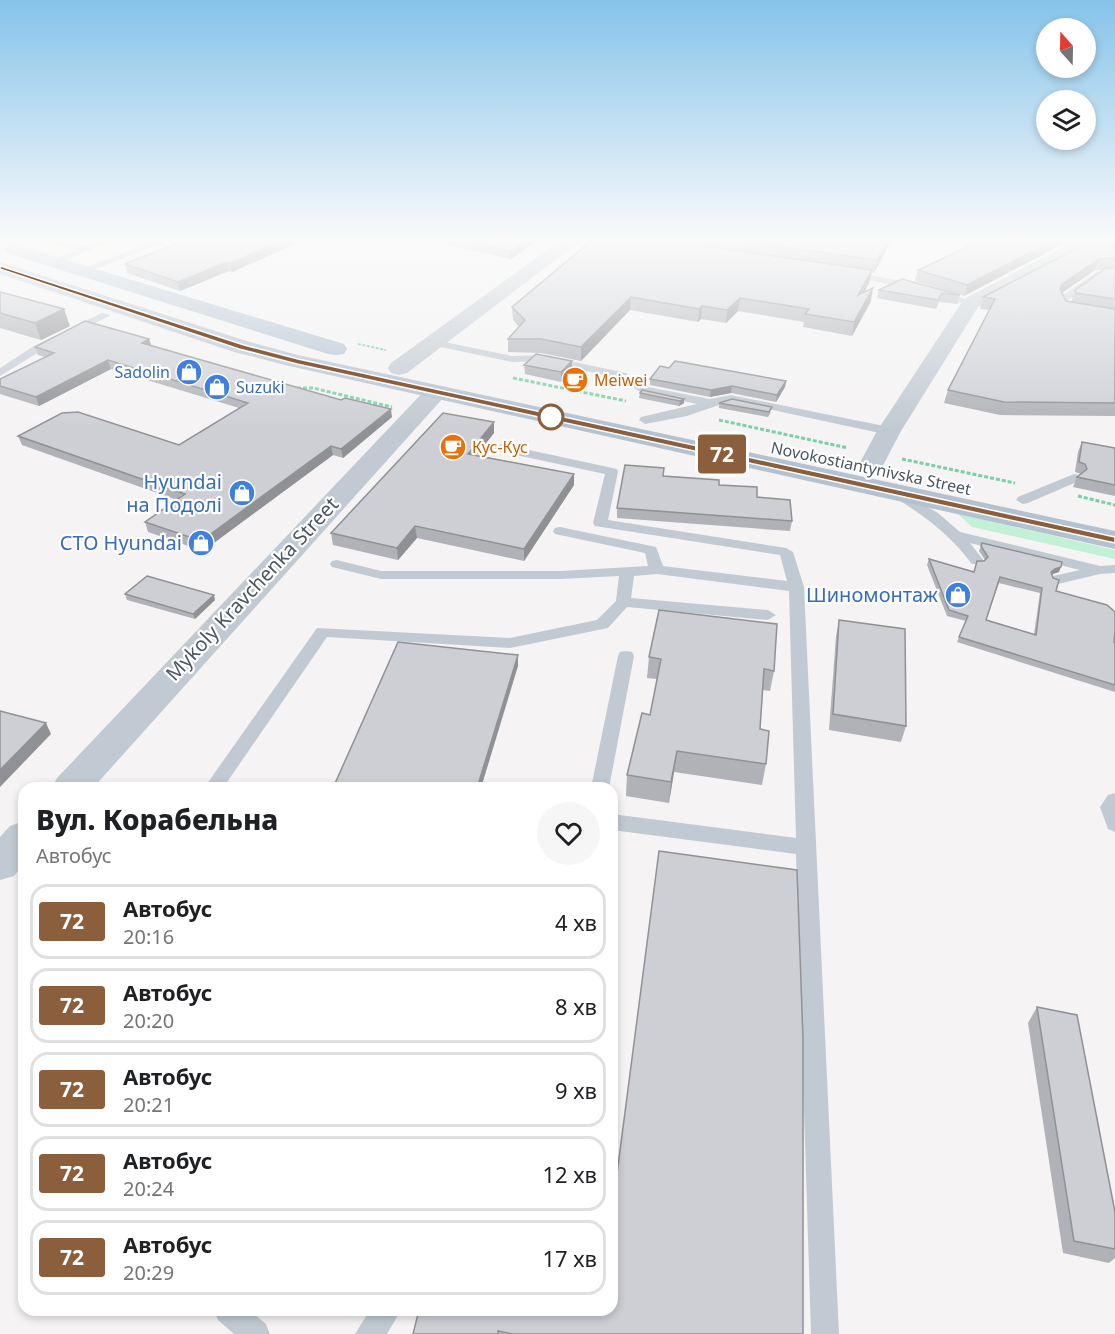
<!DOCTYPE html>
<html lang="uk">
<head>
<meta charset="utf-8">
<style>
  body { margin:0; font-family:"Noto Sans",sans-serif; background:#f6f6f6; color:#202124; height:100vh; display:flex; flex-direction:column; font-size:22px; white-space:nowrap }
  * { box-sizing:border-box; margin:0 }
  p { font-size:20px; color:#757577 }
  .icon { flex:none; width:33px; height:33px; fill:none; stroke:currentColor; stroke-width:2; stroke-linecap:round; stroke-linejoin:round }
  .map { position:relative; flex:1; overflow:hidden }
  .sheet { position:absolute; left:18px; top:782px; width:600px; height:534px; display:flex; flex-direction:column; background:#fff; border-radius:18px; box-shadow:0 3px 9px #0003 }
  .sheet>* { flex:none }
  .badge { padding:0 12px; border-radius:4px; font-size:21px; line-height:39px }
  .needle { width:39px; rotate:340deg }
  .controls { position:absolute; left:1036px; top:18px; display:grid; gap:12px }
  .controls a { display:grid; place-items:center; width:60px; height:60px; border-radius:50%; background:#fff; box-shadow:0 3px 9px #0003; font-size:30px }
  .map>.badge { position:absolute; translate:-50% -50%; box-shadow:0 0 0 3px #fff }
  .round { display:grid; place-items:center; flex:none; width:63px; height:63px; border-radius:32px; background:#f6f6f6 }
  .head { display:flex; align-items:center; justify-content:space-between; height:102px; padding:0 18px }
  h1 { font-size:28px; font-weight:800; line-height:45px }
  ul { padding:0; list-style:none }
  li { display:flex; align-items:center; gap:18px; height:75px; margin:0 12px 9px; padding:0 6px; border:3px solid #e0e0e0; border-radius:18px }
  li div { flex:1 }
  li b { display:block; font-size:22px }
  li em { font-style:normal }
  li .badge { min-width:66px; font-weight:700; text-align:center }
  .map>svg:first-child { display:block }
  .commercial { fill:#fdf9ef }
  .green { fill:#c3f1d5 }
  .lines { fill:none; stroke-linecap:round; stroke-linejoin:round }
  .path-far1 { stroke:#7ad0a6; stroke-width:2; stroke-dasharray:3 1.5; stroke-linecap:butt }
  .path { stroke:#7ad0a6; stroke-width:3; stroke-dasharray:4 2; stroke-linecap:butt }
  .lane { fill:#c1cad2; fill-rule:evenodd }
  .street { fill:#c1cad2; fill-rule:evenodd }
  .primary { fill:#b3c2d1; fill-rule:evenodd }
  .wall { fill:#b0b2b7; fill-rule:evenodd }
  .shaded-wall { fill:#909195 }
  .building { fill:#cdcfd5; stroke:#909195; stroke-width:1.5; fill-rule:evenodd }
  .line { fill:#8b5e3c; stroke:#fff; stroke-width:1.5 }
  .stop-dot { fill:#fff; stroke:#8b5e3c; stroke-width:3 }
  .labels { text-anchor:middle; stroke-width:4.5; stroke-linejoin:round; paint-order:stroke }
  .far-shop-label { font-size:16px; fill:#366cbe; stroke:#fff; text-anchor:end }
  .far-food-label { font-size:16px; fill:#c56008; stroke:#fff; text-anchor:start }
  .far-street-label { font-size:16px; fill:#4a5661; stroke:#fff }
  .shop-label { font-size:20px; fill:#366cbe; stroke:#fff; text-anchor:end }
  .street-label { font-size:20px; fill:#4a5661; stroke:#fff }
</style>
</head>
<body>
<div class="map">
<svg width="1115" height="1334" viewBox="0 0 1115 1334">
  <rect width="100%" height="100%" fill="#f5f3f3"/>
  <!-- commercial -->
  <polygon class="commercial" points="17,241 137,241 89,263"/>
  <!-- green -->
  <polygon class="green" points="958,514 1115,550 1115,559 972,527"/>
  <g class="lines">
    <!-- path-far1 -->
    <polyline class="path-far1" points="358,344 386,350"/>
    <!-- path -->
    <g class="path">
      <polyline points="513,378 626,401"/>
      <polyline points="297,388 313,388 392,407"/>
      <polyline points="719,420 848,448"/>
      <polyline points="902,459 1015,483"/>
      <polyline points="1078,496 1115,505"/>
    </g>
    <!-- lane -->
    <g class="lane">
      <path d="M46,241C56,241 81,247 86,246C95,244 101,241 111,241L55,265L52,264V260L76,250Z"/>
      <polygon points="155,241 168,241 85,273 77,271"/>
      <polygon points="849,271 928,286 976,303 971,306 923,291 846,276 844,274"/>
      <polygon points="1115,271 1115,277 1101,277 1068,300 1070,306 1115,313 1115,319 1062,310 1058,299 1060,297 1096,272"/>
      <polygon points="102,313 111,315 42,350 0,376 0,368 34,346"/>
      <polygon points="435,340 512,356 541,355 626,373 648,387 710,399 731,395 889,427 895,431 889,435 731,401 687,416 645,424 639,420 641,417 697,404 640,392 622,379 541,361 512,362 431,345 430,343"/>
      <polygon points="501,444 617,469 618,472 608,520 786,548 793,552 804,587 839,1334 811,1334 796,854 612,830 612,814 796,838 789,591 657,574 634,576 631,598 768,610 776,615 768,620 627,607 608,628 510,648 327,637 223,788 204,788 317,628 510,638 597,620 616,601 619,576 561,579 381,579 332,567 330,564 332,561 337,560 381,571 561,571 648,566 645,553 555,534 553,531 555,528 560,527 656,547 663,566 787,581 780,555 595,526 593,523 605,474 497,451 495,448"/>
      <polygon points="1074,474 1079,475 1081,478 1079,481 1028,503 1023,504 1016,500 1018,497"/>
      <path d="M899,490L938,513L960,532L1100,566L1115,565V573L1100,574L1058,584L1053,582L1051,579L1053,576L1080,570L970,543L984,561L982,564H972C950,535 925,516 894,497L892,494Z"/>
      <polygon points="626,651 632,652 634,656 609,788 591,788 618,656 620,652"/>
      <polygon points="1115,793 1115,832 1108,829 1100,807 1108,795"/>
      <polygon points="214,1310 249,1310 266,1324 270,1334 234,1334 218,1320"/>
      <polygon points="370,1310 401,1310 387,1334 355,1334"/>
    </g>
    <!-- street -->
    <g class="street">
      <polygon points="560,241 580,241 407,373 399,375 391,373 388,368 391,363"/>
      <polygon points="1075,241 1088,241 1091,245 1088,249 978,307 901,431 879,473 870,476 861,473 857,468 877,431 964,299"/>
      <polygon points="436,385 444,387 448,392 444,397 93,788 52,788 57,778 428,387"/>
      <polygon points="24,821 24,864 14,876 0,880 0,837 10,826"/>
    </g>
    <!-- primary -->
    <g class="primary">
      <polygon points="13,244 344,344 347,349 344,354 336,355 328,354 7,253 4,249 7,245"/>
      <polygon points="0,262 250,342 298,355 1115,531 1115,549 289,366 234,352 0,274"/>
    </g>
  </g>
  <!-- wall -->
  <g class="wall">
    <polygon points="183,241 302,241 232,272 229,271 180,291 127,273 125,264"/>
    <polygon points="431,241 537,241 511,259"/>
    <polygon points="591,241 891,241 874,273 871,272 869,283 864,293 871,301 852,336 803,327 804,322 738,311 726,323 701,319 698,322 630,310 581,361 541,353 508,352 508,339 519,327 513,320 512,307"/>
    <polygon points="980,241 964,296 915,281 918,270"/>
    <path d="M1115,241V416L1000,415L944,403L948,390L989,310L980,309L983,297ZM1095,270H1104L1075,290L1071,302L1066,301L1062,293Z"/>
    <polygon points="902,279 960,295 958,304 939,302 936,309 877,298 879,290"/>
    <polygon points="0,292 70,326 41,340 0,328"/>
    <polygon points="151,345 392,417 343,458 333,455 203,551 148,532 145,522 177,500 22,445 18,436 179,445 239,408 111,369 39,406 0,394 0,379 45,357 38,355 35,347"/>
    <polygon points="524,365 572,370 561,382 525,374"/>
    <polygon points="669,368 786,381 785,387 776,402 731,393 710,397 650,385 650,379"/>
    <polygon points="640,393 684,399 684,403 679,406 639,398"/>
    <polygon points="719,403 771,412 768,417 719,408"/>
    <polygon points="494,433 476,455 574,474 574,485 524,561 417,538 398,560 333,545 331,533"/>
    <polygon points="1082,442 1115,448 1115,496 1073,487 1077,477 1081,474 1075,472 1078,452"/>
    <polygon points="663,476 719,485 757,497 792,521 790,531 617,518 617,508"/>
    <path d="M982,543L1059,572L1052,574L1056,591L1115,642V692L957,642L966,621L947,616L927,565L929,559L974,572L985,560L979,551ZM999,583L1040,593L1034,634L986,620Z"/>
    <polygon points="125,594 215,600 195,619 127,600"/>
    <polygon points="839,620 906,726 901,742 829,730 836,636"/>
    <polygon points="649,657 774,671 770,691 763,690 760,729 766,764 762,785 674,772 669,803 626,796 627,775 650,715 657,679 647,678"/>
    <polygon points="1037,1007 1115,1212 1115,1258 1109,1263 1063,1253 1028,1023"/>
    <polygon points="419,1310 803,1334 413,1334"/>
  </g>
  <!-- shaded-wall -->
  <g class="shaded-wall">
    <polygon points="281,241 302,241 232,272 230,263"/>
    <polygon points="524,241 537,241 511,259 510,251"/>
    <polygon points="887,241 891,241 874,273 877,260"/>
    <polygon points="1052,241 1069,241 964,296 967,285"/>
    <polygon points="1099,259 1095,270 1059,295 1060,289 1062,284"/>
    <polygon points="227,262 229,271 180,291 178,282"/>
    <polygon points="872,270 869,283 855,308 858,295"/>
    <polygon points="873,288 871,301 852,336 854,322"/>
    <polygon points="631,297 630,310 581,361 581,347"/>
    <polygon points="740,298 738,311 726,323 727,310"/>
    <polygon points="702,306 701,319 698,322 699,309"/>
    <polygon points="64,309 70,326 41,340 35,323"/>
    <polygon points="149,339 152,347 142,343"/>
    <polygon points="108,360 111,369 39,406 36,397"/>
    <polygon points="572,361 572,370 561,382 561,372"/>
    <polygon points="786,381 785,387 776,402 777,395"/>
    <polygon points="732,386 731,393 710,397 711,390"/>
    <polygon points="684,399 684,403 679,406 680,401"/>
    <polygon points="391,409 392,417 343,458 341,449"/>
    <polygon points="494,422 494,433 469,465 468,454"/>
    <polygon points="331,446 333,455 203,551 201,541"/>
    <polygon points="574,474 574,485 524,561 524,549"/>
    <polygon points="415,526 417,538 398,560 397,548"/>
    <polygon points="1061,567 1059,572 1053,574 1049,578 1051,572 1055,569"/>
    <polygon points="214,595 215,600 195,619 193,614"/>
    <polygon points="518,655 518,666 481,788 477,788"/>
    <polygon points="46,723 51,734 0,787 0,770"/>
    <polygon points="677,751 674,772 669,803 671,782"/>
  </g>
  <!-- building -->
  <g class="building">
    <polygon points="183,241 281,241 230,263 227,262 178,282 125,264"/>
    <polygon points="469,241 524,241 510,251"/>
    <polygon points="591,241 690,241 691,244 872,270 858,295 873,288 854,322 805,314 809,309 740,298 727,310 702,306 699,309 631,297 581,347 541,339 508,339 525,320 512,307"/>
    <polygon points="742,241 887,241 877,260"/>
    <polygon points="980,241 1052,241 967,285 918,270"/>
    <polygon points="1091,241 1115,241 1115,258 1099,259 1062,284 1060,289 1066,301 1115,309 1115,403 1004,402 948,390 995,299 983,297"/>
    <polygon points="1106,268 1115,268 1115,299 1076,293 1075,290"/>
    <polygon points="902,279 960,295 942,293 938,300 879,290"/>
    <polygon points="0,292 64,309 35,323 0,313"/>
    <polygon points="85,321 149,339 142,343 341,400 345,398 391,409 341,449 331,446 201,541 145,522 185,494 18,436 62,413 78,412 179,445 248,403 108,360 36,397 0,386 0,379 54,353 35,347"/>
    <polygon points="536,354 572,361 561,372 524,365"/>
    <polygon points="675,361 786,381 777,395 732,386 711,390 650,379 660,366 669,368"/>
    <polygon points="642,390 684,399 680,401 640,393"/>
    <polygon points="732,399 772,407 769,412 719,403"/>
    <polygon points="443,413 494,422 468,454 574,474 524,549 415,526 397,548 331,533"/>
    <polygon points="1082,442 1115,448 1115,485 1077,477 1087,469 1085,464 1079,462"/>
    <polygon points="625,465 664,468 663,476 719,480 719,485 757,487 757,497 790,500 792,521 617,508"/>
    <path d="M982,543L1062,562L1061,567L1055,569L1051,572L1053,578L1059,580L1056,591L1107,605L1115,612V630L1114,642H1115V685L959,637L968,616L949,610L929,559L974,572L977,561H984L988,557L981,546ZM1000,577L1042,588L1036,635L986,620Z"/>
    <polygon points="147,576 214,595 193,614 125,594"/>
    <polygon points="659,610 777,624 774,671 764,669 760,729 769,731 766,764 677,751 671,782 627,775 642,713 650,715 661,659 649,657"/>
    <polygon points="839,620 905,629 906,726 833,714"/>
    <polygon points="398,642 518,655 477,788 333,788"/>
    <polygon points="0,711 46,723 0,770"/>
    <polygon points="659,851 797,870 803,1039 803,1334 513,1334 498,1331 498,1334 413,1334 419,1310 612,1310 612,1212"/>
    <polygon points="1037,1007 1077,1015 1115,1212 1115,1249 1074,1241"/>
  </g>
  <!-- sky -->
  <linearGradient id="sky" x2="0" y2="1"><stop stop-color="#85c3ea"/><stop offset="0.56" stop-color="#fafafa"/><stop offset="1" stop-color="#fafafa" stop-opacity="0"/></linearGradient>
  <rect width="1115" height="428" fill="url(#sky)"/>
  <!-- line -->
  <polygon class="line" points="0,266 244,345 298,359 1115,537 1115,543 297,364 239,349 0,269"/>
  <!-- icons -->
  <defs>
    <symbol id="shop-disc" viewBox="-11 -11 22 22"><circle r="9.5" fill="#3f7fe0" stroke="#fff"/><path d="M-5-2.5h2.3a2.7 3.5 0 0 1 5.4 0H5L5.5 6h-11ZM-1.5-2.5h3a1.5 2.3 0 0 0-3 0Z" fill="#fff"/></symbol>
    <symbol id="cafe-disc" viewBox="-11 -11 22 22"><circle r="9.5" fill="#e8710a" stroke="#fff"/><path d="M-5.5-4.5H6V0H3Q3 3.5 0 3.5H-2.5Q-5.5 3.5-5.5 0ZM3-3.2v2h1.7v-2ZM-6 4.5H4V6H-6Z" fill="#fff"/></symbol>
  </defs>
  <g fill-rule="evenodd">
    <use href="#shop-disc" x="174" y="357" width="30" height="30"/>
    <use href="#cafe-disc" x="560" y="365" width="30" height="30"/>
    <use href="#shop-disc" x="202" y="372" width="30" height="30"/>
    <use href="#cafe-disc" x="438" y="432" width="30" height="30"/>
    <use href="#shop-disc" x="227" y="478" width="30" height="30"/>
    <use href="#shop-disc" x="186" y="528" width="30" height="30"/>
    <use href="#shop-disc" x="943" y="580" width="30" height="30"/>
  </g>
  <!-- markers -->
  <circle class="stop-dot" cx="551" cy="417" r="12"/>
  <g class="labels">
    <!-- far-shop labels -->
    <g class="far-shop-label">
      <text x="170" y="378">Sadolin</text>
      <text x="236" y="393" text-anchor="start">Suzuki</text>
    </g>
    <!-- far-food labels -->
    <g class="far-food-label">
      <text x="594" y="386">Meiwei</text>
      <text x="472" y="453">Кус-Кус</text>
    </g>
    <!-- far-street labels -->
    <g class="far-street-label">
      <text transform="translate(871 468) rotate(12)" y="6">Novokostiantynivska Street</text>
    </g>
    <!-- shop labels -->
    <g class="shop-label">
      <text x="222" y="489">Hyundai<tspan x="222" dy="23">на Подолі</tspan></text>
      <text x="182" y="550">СТО Hyundai</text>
      <text x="938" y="602">Шиномонтаж</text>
    </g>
    <!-- street labels -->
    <g class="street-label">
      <text transform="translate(252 589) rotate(-47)" y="7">Mykoly Kravchenka Street</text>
    </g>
  </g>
</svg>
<div class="controls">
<a><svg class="needle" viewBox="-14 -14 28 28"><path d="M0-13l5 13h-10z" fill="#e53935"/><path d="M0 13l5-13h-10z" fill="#757577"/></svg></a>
<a><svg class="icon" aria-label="layers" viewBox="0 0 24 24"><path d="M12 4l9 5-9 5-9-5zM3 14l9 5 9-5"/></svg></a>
</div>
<b class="badge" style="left:722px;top:454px;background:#8b5e3c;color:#fff">72</b>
<section class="sheet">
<div class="head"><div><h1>Вул. Корабельна</h1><p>Автобус</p></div><a class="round"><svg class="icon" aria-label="heart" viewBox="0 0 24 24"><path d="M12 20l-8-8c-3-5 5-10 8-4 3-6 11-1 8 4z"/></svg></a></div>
<ul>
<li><span class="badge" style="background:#8b5e3c;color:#fff">72</span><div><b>Автобус</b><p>20:16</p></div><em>4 хв</em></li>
<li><span class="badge" style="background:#8b5e3c;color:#fff">72</span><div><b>Автобус</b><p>20:20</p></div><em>8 хв</em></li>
<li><span class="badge" style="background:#8b5e3c;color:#fff">72</span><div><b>Автобус</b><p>20:21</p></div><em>9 хв</em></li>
<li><span class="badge" style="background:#8b5e3c;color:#fff">72</span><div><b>Автобус</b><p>20:24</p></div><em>12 хв</em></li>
<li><span class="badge" style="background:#8b5e3c;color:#fff">72</span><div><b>Автобус</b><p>20:29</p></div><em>17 хв</em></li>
</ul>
</section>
</div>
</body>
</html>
